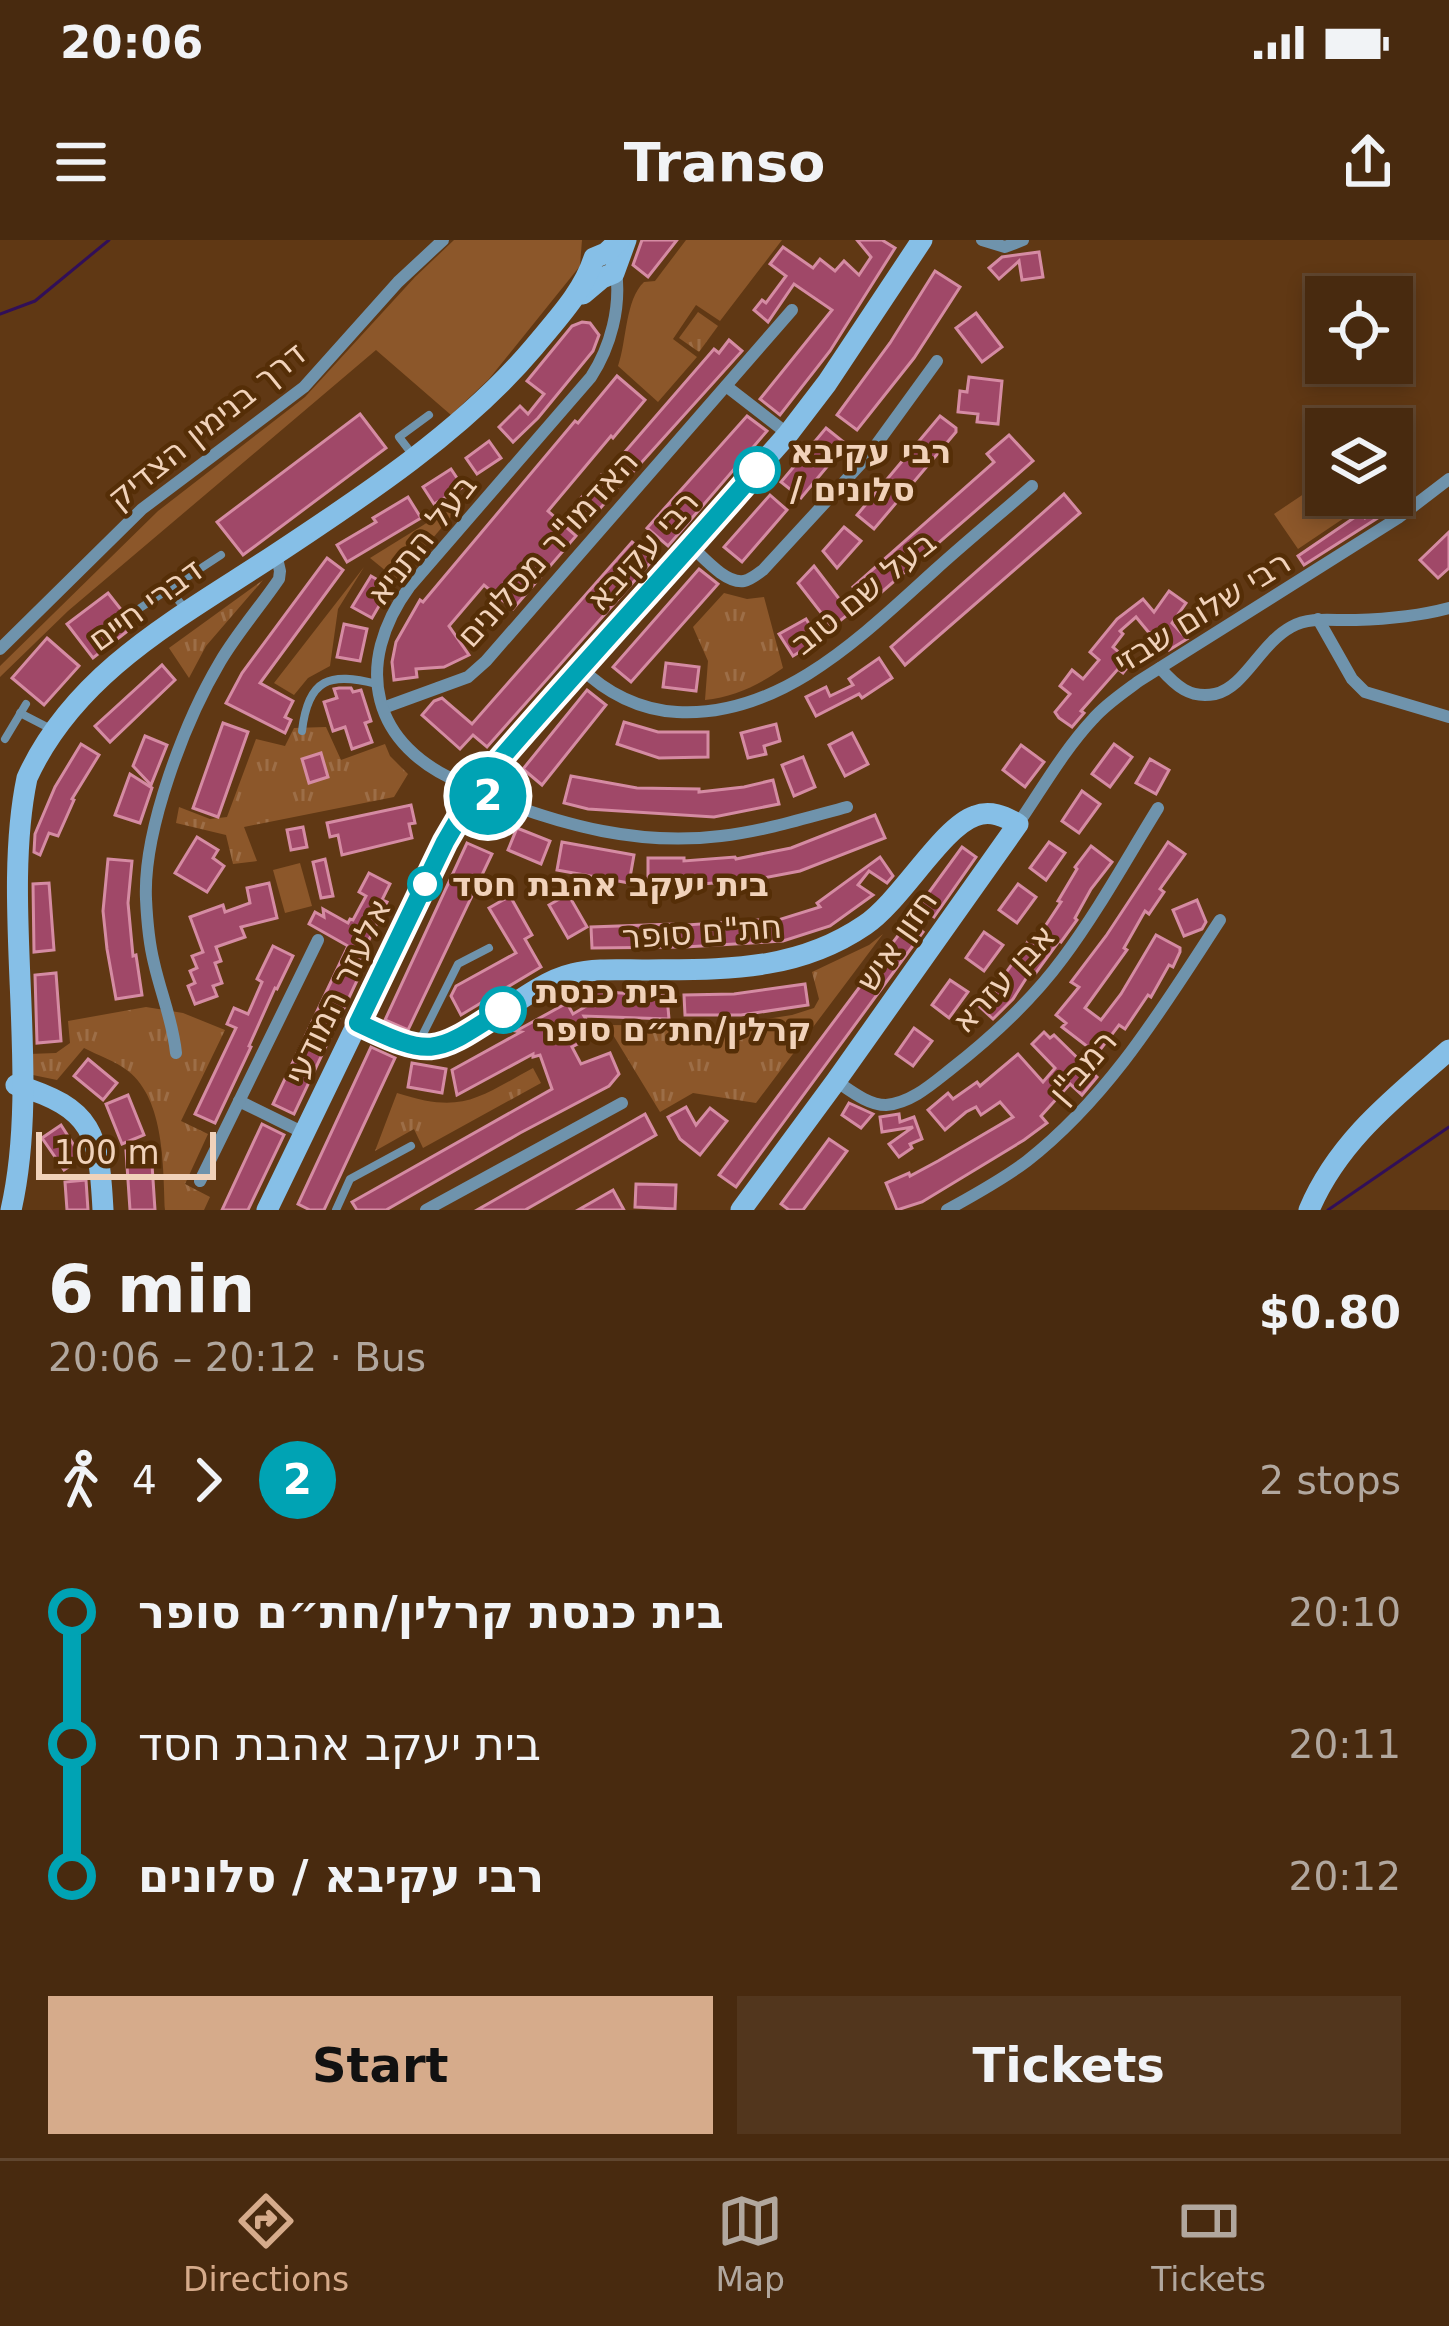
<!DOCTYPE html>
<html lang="en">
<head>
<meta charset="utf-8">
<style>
  body { margin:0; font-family:"DejaVu Sans",Heebo,sans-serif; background:#52361d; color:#f1f3f6; height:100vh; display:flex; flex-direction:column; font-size:45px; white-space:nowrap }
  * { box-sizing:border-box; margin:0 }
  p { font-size:39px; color:#b1a79e }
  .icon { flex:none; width:66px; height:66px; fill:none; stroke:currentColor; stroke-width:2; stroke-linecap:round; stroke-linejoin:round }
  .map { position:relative; height:970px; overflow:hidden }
  .sheet { display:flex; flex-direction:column; background:#482a0f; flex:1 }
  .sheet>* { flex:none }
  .badge { padding:0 24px; border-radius:39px; font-size:42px; line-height:78px }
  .buttons { position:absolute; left:1305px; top:36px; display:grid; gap:24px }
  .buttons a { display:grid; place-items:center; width:108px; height:108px; border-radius:0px; background:#482a0f; box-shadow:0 6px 18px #0003,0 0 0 3px #60462f; font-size:60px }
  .scale { position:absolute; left:36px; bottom:30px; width:180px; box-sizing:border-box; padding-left:12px; border:6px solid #f1d2ba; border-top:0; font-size:33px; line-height:42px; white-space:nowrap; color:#f1d2ba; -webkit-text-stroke:9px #552e07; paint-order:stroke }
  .map>.badge { position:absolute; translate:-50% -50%; box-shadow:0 0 0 6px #fff }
  .legs { display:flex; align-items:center; gap:18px; height:132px; padding:0 48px; font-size:39px }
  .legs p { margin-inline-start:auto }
  .head { display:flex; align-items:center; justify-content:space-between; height:204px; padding:0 48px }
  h1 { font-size:66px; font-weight:600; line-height:90px }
  .cta { display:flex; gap:24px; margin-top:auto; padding:24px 48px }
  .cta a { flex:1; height:138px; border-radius:0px; background:#d6ab8b; color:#111; font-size:48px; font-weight:600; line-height:138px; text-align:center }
  .cta a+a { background:#52361d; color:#f1f3f6 }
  ul { padding:0 48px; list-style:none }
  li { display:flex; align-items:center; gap:42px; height:132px; font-size:45px }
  li i { display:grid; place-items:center; width:18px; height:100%; margin:0 15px; background:currentColor }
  li i::after { content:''; width:30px; height:30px; margin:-15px; border:9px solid; border-radius:50%; background:#482a0f }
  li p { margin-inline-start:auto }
  li:first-child i { background:linear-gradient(#0000 50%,currentColor 0) }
  li:last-child i { background:linear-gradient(currentColor 50%,#0000 0) }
  .status { display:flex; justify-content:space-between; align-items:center; height:84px; padding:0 60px; background:#482a0f; direction:ltr }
  .status svg { height:33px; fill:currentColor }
  header { display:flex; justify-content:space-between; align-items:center; height:156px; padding:0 48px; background:#482a0f; font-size:54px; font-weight:600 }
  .tab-bar { display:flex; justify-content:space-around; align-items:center; height:168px; border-top:3px solid #60462f; background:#482a0f; font-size:33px; color:#b1a79e }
  .tab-bar a { display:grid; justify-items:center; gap:6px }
  .tab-bar .current { color:#d6ab8b }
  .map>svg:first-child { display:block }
  .grass { fill:#8c572a }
  .park { fill:url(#park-tufts) }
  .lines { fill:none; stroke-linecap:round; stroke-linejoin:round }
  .stream { stroke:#310f58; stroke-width:3 }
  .building { fill:#a04868; stroke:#d58ba3; stroke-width:3 }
  .lane { stroke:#6f93ac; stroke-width:8 }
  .street { stroke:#6f93ac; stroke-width:12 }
  .secondary { stroke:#86bfe7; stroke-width:21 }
  .line-1-casing { stroke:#fff; stroke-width:27 }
  .line-1 { stroke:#00a3b4; stroke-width:18 }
  .stop-1-dot { fill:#fff; stroke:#00a3b4; stroke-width:6 }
  .labels { text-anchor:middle; stroke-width:9; stroke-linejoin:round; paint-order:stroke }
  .street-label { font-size:33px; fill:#f1d2ba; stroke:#552e07 }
  .stop-label { font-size:33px; font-weight:bold; fill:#f1d2ba; stroke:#552e07; text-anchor:start }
</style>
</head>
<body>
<div class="status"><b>20:06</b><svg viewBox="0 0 49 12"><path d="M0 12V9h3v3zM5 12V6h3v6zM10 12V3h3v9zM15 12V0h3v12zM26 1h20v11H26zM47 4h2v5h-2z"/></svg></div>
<header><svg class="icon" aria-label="menu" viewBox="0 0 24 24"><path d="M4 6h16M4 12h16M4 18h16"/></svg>Transo<svg class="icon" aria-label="share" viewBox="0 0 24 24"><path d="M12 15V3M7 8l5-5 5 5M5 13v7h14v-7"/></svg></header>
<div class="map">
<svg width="1449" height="970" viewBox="0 0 1449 970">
  <defs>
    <pattern id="park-tufts" width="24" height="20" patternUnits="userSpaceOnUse" patternTransform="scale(3)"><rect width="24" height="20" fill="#8c572a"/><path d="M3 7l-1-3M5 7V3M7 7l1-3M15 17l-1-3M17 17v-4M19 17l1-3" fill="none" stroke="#9d6e47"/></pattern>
  </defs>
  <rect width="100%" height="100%" fill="#603814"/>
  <!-- grass -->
  <g class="grass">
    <polygon points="454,0 582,0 580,26 489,139 451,175 376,110 68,371 0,437 0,426 158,271 305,157 415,37"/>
    <path d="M686,0H782L720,81L696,65L673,99L697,117L658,162L618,126C627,100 625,60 644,42L655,41Z"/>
    <polygon points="1326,239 1326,255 1354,255 1362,266 1298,309 1274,274"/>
    <polygon points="467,258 397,340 370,318"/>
    <polygon points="364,327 338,369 330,426 308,438 294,455 274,443"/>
    <polygon points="300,623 312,666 285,673 273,630"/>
  </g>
  <!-- park -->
  <g class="park">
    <polygon points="698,72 718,86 699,112 679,98"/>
    <polygon points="263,340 206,406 189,438 169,408"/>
    <path d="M724,353L747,359L764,357L783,428C759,445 734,457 705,460L708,421L693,387Z"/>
    <polygon points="326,487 341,520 385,504 390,516 408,534 394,557 244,587 257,621 233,624 226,595 176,583 179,567 210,579 227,577 256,499 285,506 294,488"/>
    <polygon points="883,694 756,863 693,853 660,872 607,785 722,786 792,775 814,768 819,759 812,732 869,705"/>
    <path d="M146,767L183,773L225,790L181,881L208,894L185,944L210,957L204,970H165C163,927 165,860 128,831C116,821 97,815 84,808L57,840L28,834L29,814L56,813L70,803L68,781Z"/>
    <path d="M533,828L541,843L423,908L414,889L375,911L397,853C462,874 476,859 533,828Z"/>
  </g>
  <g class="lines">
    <!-- stream -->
    <g class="stream">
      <polyline points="0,74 35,61 109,0"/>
      <polyline points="1328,970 1449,887"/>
    </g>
  </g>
  <!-- building -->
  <g class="building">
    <polygon points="642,0 677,0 648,37 633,25"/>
    <polygon points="857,0 882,0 895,8 830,111 780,175 760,159 832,70 794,44 768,82 754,70 762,60 766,63 786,36 770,24 783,7 813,28 820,19 835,31 844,21 859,35 871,17"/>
    <polygon points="1039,12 1043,37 1022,40 1019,21 999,39 989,28 1002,17"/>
    <polygon points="935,31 960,47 914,118 857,190 837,175 890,103"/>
    <polygon points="976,73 1002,107 982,122 956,88"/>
    <polygon points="582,82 590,83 599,95 593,111 538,178 513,202 499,187 520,166 528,174 544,154 527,141 572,86"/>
    <polygon points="729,100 742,111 632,233 617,221 714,109 719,113"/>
    <polygon points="617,136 645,160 613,198 611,196 548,271 576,296 513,369 484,345 449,386 469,415 444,427 416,429 417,437 394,440 392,422 396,402 420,360 423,362 575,181 578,183"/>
    <polygon points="969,137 1002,141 998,184 977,182 978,174 958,172 960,151 967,152"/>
    <polygon points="360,174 386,208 243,315 217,282"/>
    <polygon points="747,176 767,191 668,306 647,288"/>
    <polygon points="940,176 956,188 956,192 874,289 857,275"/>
    <polygon points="826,188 846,204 801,258 781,242"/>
    <polygon points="1009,195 1033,221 868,364 853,347 994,222 987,214"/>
    <polygon points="489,201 501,218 477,234 466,218"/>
    <polygon points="451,229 463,247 434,264 423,247"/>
    <polygon points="601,235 617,249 590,280 574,266"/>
    <polygon points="1064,254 1080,273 905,425 891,407"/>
    <polygon points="770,255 787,270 742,322 724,307"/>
    <polygon points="408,257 421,278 347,322 337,305 376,282 373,278"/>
    <polygon points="1383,266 1387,272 1304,325 1298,316 1361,273 1365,278"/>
    <polygon points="844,287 861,301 837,328 823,311"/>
    <polygon points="1449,292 1449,328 1438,338 1420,320"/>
    <polygon points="632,302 653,320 487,507 473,495 460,509 422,475 434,461 442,458 472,484"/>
    <polygon points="327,318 343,330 260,443 293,461 285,477 291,480 285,493 226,463 242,433"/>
    <polygon points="814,326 850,373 832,387 798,343"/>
    <polygon points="699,329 718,344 631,442 613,427"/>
    <polygon points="371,336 390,347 372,378 352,367"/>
    <polygon points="1169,351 1186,363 1172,383 1187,399 1169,410 1152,392 1150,394 1136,377 1120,391 1123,394 1113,407 1131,423 1123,433 1118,429 1081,471 1084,473 1072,487 1059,478 1055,472 1070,454 1060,446 1072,430 1083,439 1099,420 1090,412 1117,379 1143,359 1154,372"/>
    <polygon points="108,353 134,386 93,418 67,384"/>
    <polygon points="806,379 819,400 793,416 779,394"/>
    <polygon points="344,384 367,389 360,421 337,417"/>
    <polygon points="47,398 79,426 44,465 12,438"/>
    <polygon points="879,418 892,438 862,458 859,454 816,476 806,457 826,447 830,456 853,445 849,439"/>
    <polygon points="666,423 699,427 696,451 663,447"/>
    <polygon points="162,425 175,440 110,502 95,486"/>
    <polygon points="339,448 351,448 353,452 361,450 371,481 365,483 372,502 352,509 345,487 333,491 324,462 337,458 334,449"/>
    <polygon points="587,450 606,465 542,545 523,529"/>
    <polygon points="624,482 658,492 708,492 708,517 659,518 617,504"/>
    <polygon points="223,483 248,492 218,577 193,568"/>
    <polygon points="776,484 780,501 764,506 766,514 748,518 741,493"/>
    <polygon points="852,493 868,524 845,536 829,505"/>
    <polygon points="145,496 167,505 151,545 133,526"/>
    <polygon points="81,504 99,515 72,559 74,560 58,596 49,593 40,615 34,612 35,594 55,547"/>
    <polygon points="1114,504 1132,517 1110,547 1092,534"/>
    <polygon points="1021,505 1044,522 1025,547 1003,530"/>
    <polygon points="321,513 328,537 309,543 302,519"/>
    <polygon points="803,517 815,547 794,556 782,525"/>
    <polygon points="1150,519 1169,530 1156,554 1136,543"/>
    <polygon points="130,534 152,548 140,583 115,575"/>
    <polygon points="571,536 637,548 699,549 699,552 744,547 773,540 779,564 714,577 588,569 564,563"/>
    <polygon points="1082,551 1100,564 1079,593 1062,581"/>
    <polygon points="411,565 415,583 409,584 412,598 342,615 338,595 330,597 327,583"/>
    <polygon points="875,575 885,598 800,631 753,640 701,644 648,642 648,618 684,618 684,621 735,617 736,619 791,608"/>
    <polygon points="303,587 307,607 291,610 287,590"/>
    <polygon points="517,588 550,601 541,624 508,610"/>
    <polygon points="197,597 218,610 213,618 224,626 207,652 175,633"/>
    <polygon points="562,602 634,615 629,643 557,630"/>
    <polygon points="1049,602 1065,613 1046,640 1030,628"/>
    <polygon points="1168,602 1185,614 1160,649 1164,652 1149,674 1145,671 1124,708 1127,710 1085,768 1101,780 1121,754 1156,695 1180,708 1180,712 1173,727 1169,725 1151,757 1148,755 1125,789 1119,785 1097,814 1062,787 1066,783 1056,775 1079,747 1071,742 1106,696"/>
    <polygon points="467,603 492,614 408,790 385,780"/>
    <polygon points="1091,606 1112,622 1091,649 1075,678 1077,680 1061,702 1059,701 1033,737 1029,734 1013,759 993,779 980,767 1001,746 998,744 1029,700 1034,703 1061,662 1058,661 1077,629 1075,627"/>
    <polygon points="962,607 976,617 934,677 919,666"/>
    <polygon points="880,617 893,636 887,643 869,631 858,645 873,655 830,686 783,701 685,707 592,708 591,687 673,684 673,686 771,679 772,682 820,667 817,663"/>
    <polygon points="108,619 132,621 128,663 133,716 136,715 142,755 116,759 107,709 103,671"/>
    <polygon points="325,619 333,656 321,658 313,622"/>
    <polygon points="369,633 390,644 382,660 387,662 357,725 363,728 294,874 273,864 348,706 309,684 315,672 324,677 323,669 348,683 350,679 353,680 366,656 359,652"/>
    <polygon points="49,643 54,710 34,712 33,644"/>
    <polygon points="269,643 277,678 241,687 245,697 216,707 221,721 215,723 222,743 213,746 217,756 195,764 188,746 195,743 190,731 197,728 192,716 203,712 190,677 223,665 225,672 250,663 247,648"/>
    <polygon points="1018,644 1036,657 1017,683 999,670"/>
    <polygon points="568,654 587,687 568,698 549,665"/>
    <polygon points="510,656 532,695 525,699 541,727 461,775 451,756 456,746 516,713 489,668"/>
    <polygon points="1197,660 1206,682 1202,689 1184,696 1173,670"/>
    <polygon points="909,681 923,692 736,947 719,935"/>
    <polygon points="984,692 1003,705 984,731 966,718"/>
    <polygon points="273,706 293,716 277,749 275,748 249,806 251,807 215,883 195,874 236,788 227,784 234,768 248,774 262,742 257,739"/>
    <polygon points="56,733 61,801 37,803 35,735"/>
    <polygon points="950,740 968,752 949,778 932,765"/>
    <polygon points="805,744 808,765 741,775 685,775 684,755 734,754"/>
    <polygon points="590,751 667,756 669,779 584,776 595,795 572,807 581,824 610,813 619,834 609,846 520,893 386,970 357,970 352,962 552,849 540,815 533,817 533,814 457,855 452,830 521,792 516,791 567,763 573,774 595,761"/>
    <polygon points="914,788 932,801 913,826 896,814"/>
    <polygon points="1044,792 1050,798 1054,795 1097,837 1082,855 1070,844 1041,876 1047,883 1024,900 922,962 897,970 886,943 909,933 910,936 938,921 1013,877 1000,862 981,875 976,867 966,872 945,890 928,870 948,853 953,859 977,842 980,846 1018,814 1043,842 1055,828 1032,804"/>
    <polygon points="371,807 395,818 324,970 310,970 298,964"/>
    <polygon points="88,819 117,843 103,860 74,836"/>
    <polygon points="412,823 446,829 442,853 408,847"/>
    <polygon points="128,855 144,895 122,904 106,864"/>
    <polygon points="849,863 873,874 861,888 842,875"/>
    <polygon points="686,867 696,885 710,868 727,881 700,915 680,899 668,877"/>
    <polygon points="645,874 656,895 623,914 525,970 477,970"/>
    <polygon points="899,874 900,882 914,877 922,899 910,904 912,908 899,917 889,904 913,887 882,892 880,877"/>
    <polygon points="262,884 284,895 248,970 222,970"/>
    <polygon points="61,885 82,918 64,930 42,898"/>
    <polygon points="829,899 847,911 803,970 789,970 781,964"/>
    <polygon points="151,909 155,970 130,970 126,911"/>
    <polygon points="86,940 88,970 67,970 65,942"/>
    <polygon points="636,944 676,945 675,969 635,967"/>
    <polygon points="613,950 624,970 578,970"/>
  </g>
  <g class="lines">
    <!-- lane -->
    <g class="lane">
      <polyline points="412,214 399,197 429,175"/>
      <polyline points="169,349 187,371"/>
      <polyline points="134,372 221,315"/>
      <polyline points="20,473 51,489"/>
      <path d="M302,491C308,438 330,432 377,444"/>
      <polyline points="5,499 26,464"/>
      <polyline points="418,804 458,724 489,708"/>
      <polyline points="336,970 350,939 411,906"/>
    </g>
    <!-- street -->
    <g class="street">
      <polyline points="982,0 1005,7 1023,0"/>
      <polyline points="726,146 788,194"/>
      <path d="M691,306C704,318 726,344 744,341C750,340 759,333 763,330L868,216L937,121"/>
      <polyline points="1318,379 1352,439 1365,452 1449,477"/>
      <polyline points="0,409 142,269 304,147 398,42 443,0"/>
      <path d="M580,427C606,453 640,470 677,472C781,478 863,395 935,330C967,301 1000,274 1032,246"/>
      <path d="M1160,428C1176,446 1190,459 1215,454C1244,448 1260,404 1291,387C1311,376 1333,381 1356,380C1387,379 1419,376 1449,368"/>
      <polyline points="383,468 468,437 486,421 792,70"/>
      <path d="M464,544C371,507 352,425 410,346L591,137C611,106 621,67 616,31"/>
      <path d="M488,556C564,586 639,606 721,596C764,591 806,578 847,567"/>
      <path d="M1018,584C1042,549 1064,510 1093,479C1106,464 1123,453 1139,441L1398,278L1449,239"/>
      <path d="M176,813C173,782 161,754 154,723C149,703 147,680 146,659C143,590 185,481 220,422C237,393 260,367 279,339L280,331L276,314"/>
      <path d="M836,841C851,851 868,865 886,865C911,863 932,844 951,829C992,797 1032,760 1063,718C1098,671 1127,618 1158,568"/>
      <polyline points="239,861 304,893"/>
      <polyline points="200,941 318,700"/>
      <polyline points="426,970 622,863"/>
      <path d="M947,970C974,955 1002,940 1027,921C1110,856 1163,767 1220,680"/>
    </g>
    <!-- secondary -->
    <g class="secondary">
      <polyline points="583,54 602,38 614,33 626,0"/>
      <polyline points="484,538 788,194 827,143 922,0"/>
      <path d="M358,783C379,793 402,809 426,809C469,808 524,745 572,734C595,728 621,730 645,730C725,729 796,732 865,685C901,661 942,587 975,576C990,570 1004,576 1018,584L836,841L741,970"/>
      <path d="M16,845C94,868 99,894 103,970"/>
      <path d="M11,970C42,835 0,667 27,538C75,432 180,377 273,316C364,256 464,190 534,107C558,78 583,52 594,18L606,13L620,0"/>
      <polyline points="267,970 445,602 469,561"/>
      <path d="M1309,970C1338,901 1394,858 1449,810"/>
    </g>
  </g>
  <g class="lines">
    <defs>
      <path id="line-1" d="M503,770C435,814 433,819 358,783L445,602L469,561L477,563L488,556L490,548L484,538C573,434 667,334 757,230"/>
    </defs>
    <!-- line-1 casing -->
    <use href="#line-1" class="line-1-casing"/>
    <!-- line-1 -->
    <use href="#line-1" class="line-1"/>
  </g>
  <!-- markers -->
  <g class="stop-1-dot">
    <circle cx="757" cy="230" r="21"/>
    <circle cx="425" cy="644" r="15"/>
    <circle cx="503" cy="770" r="21"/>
  </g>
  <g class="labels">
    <!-- street labels -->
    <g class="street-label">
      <text transform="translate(206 185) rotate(-39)" y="12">דרך בנימין הצדיק</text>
      <text transform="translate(421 299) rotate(-52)" y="12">בעל התניא</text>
      <text transform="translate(547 308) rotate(-48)" y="12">האדמו"ר מסלונים</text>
      <text transform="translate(642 310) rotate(-48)" y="12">רבי עקיבא</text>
      <text transform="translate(863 352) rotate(-39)" y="12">בעל שם טוב</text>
      <text transform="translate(145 364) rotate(-36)" y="12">דברי חיים</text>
      <text transform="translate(1202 371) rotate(-32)" y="12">רבי שלום שבזי</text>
      <text transform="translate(702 691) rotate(-4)" y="12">חת"ם סופר</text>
      <text transform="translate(896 700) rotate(-55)" y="12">חזון איש</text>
      <text transform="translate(1003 738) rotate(-47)" y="12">אבן עזרא</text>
      <text transform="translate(337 751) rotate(-64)" y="12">אלעזר המודעי</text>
      <text transform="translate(1082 826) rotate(-49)" y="12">רמב"ן</text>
    </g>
    <!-- stop labels -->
    <g class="stop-label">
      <text x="790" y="223">רבי עקיבא<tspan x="790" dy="38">/ סלונים</tspan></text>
      <text x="452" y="656">בית יעקב אהבת חסד</text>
      <text x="536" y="763">בית כנסת<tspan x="536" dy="38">קרלין/חת״ם סופר</tspan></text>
    </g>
  </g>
</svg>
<div class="buttons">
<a><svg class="icon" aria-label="locate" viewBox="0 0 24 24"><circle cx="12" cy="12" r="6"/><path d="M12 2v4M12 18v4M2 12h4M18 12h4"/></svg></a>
<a><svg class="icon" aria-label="layers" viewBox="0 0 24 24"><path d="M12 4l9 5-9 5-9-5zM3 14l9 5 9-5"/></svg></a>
</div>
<div class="scale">100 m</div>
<b class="badge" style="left:488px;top:556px;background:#00a3b4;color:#fff">2</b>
</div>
<section class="sheet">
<div class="head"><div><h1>6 min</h1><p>20:06 – 20:12 · Bus</p></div><b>$0.80</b></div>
<div class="legs"><svg class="icon" aria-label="walk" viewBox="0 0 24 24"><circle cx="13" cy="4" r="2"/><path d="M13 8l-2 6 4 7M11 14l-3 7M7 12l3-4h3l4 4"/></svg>4<svg class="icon" aria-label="forward" viewBox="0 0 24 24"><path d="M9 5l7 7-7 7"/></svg><b class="badge" style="background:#00a3b4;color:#fff">2</b><p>2 stops</p></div>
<ul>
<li><i style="color:#00a3b4"></i><b>בית כנסת קרלין/חת״ם סופר</b><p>20:10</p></li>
<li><i style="color:#00a3b4"></i><span>בית יעקב אהבת חסד</span><p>20:11</p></li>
<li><i style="color:#00a3b4"></i><b>רבי עקיבא / סלונים</b><p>20:12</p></li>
</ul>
<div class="cta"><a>Start</a><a>Tickets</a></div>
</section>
<nav class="tab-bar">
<a class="current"><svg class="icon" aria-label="directions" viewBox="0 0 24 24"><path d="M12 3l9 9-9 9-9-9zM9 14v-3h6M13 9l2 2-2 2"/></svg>Directions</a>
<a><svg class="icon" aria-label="map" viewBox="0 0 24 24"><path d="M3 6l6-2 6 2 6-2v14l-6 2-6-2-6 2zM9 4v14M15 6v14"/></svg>Map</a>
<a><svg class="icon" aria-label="tickets" viewBox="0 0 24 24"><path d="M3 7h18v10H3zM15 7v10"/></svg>Tickets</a>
</nav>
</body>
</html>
